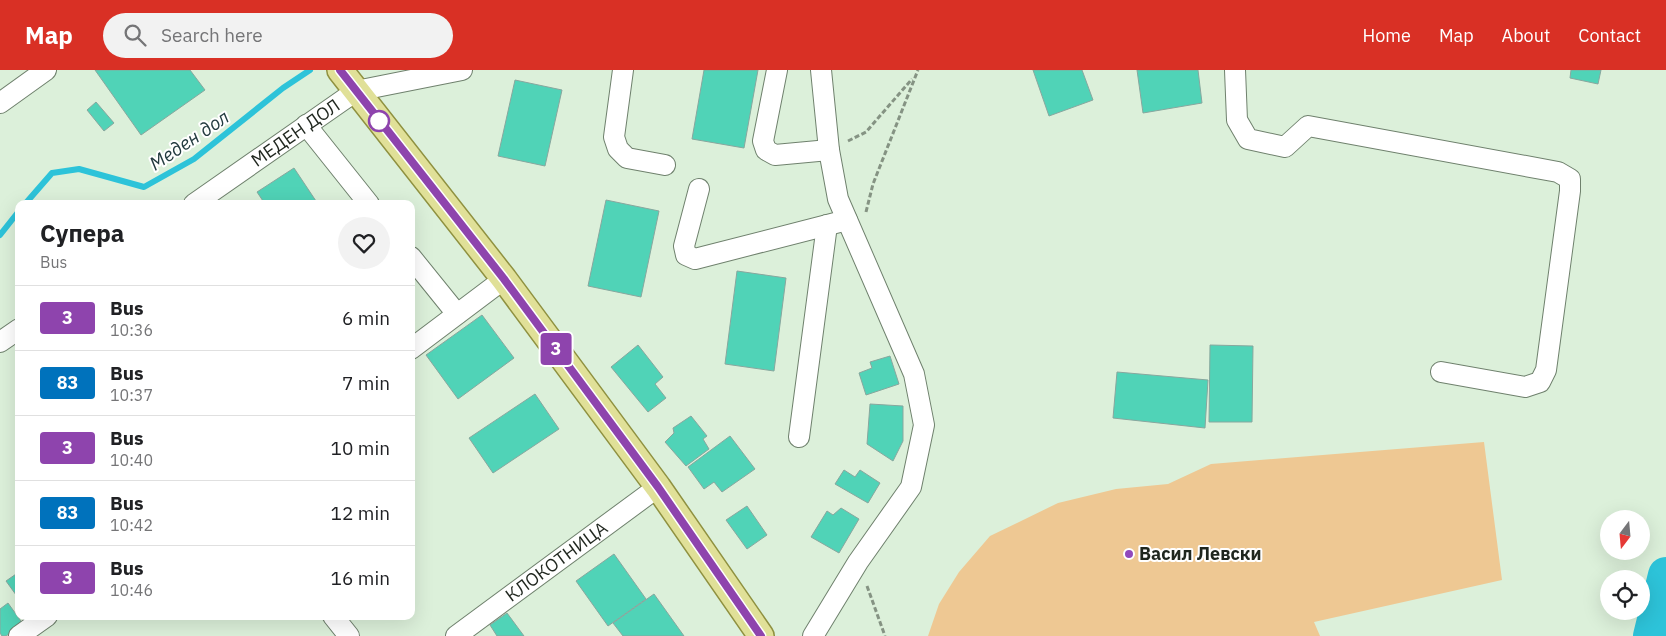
<!DOCTYPE html>
<html lang="en">
<head>
<meta charset="utf-8">
<style>
  body { margin:0; font-family:"IBM Plex Sans",sans-serif; background:#f2f2f2; color:#202124; height:100vh; display:flex; flex-direction:column; font-size:19px; white-space:nowrap }
  * { box-sizing:border-box; margin:0 }
  p { font-size:16px; color:#757577 }
  .icon { flex:none; width:28px; height:28px; fill:none; stroke:currentColor; stroke-width:2; stroke-linecap:round; stroke-linejoin:round }
  .map { position:relative; flex:1; overflow:hidden }
  .details { position:absolute; left:15px; top:130px; width:400px; height:420px; display:flex; flex-direction:column; background:#fff; border-radius:10px; box-shadow:0 5px 20px #0002 }
  .details>* { flex:none }
  .badge { padding:0 10px; border-radius:4px; font-size:18px; line-height:32px }
  .needle { width:32px; rotate:196deg }
  .controls { position:absolute; left:1600px; top:440px; display:grid; gap:10px }
  .controls a { display:grid; place-items:center; width:50px; height:50px; border-radius:50%; background:#fff; box-shadow:0 5px 20px #0002; font-size:25px }
  .map>.badge { position:absolute; translate:-50% -50%; box-shadow:0 0 0 2px #fff }
  .round { display:grid; place-items:center; flex:none; width:52px; height:52px; border-radius:26px; background:#f2f2f2 }
  .head { display:flex; align-items:center; justify-content:space-between; height:85px; padding:0 25px }
  h1 { font-size:24px; font-weight:700; line-height:38px }
  ul { padding:0; list-style:none }
  li { display:flex; align-items:center; gap:15px; height:65px; padding:0 25px; border-top:1px solid #e0e0e0 }
  li div { flex:1 }
  li b { display:block; font-size:19px }
  li em { font-style:normal }
  li .badge { min-width:55px; font-weight:700; text-align:center }
  header { display:flex; align-items:center; gap:30px; box-sizing:border-box; height:70px; padding:0 25px; background:#d93025; color:#fff }
  header strong { font-size:24px }
  nav { display:flex; gap:28px; margin-inline-start:auto; font-size:18px }
  .search { width:350px; height:45px; background:#f2f2f2; display:flex; align-items:center; gap:12px; box-sizing:border-box; padding:0 18px; border-radius:28px; color:#757577; font-size:19px }
  .map>svg:first-child { display:block }
  .green { fill:#eec893 }
  .lines { fill:none; stroke-linecap:round; stroke-linejoin:round }
  .stream { stroke:#2dc3d9; stroke-width:6 }
  .river { stroke:#2dc3d9; stroke-width:36 }
  .building { fill:#50d3b7; stroke:#88a79e }
  .minor-casing { stroke:#6f816d; stroke-width:22 }
  .major-casing { stroke:#8f9140; stroke-width:28 }
  .path { stroke:#859383; stroke-width:3; stroke-dasharray:5 2.5; stroke-linecap:butt }
  .minor { stroke:#fff; stroke-width:20 }
  .major { stroke:#e0e098; stroke-width:25 }
  .line-casing { stroke:#fff; stroke-width:11 }
  .line { stroke:#8e44ad; stroke-width:8 }
  .stop-dot { fill:#fff; stroke:#8e44ad; stroke-width:2.5 }
  .poi-dot { fill:#9149bc; stroke:#fff; stroke-width:2 }
  .labels { text-anchor:middle; stroke-width:4; stroke-linejoin:round; paint-order:stroke }
  .street-label { font-size:18px; fill:#1f261e; stroke:#fff }
  .poi-label { font-size:18px; font-weight:bold; fill:#1f261e; stroke:#fff; text-anchor:start }
  .water-label { font-size:19px; font-style:italic; fill:#233b3f; stroke:#fff }
</style>
</head>
<body>
<header>
<strong>Map</strong>
<div class="search"><svg class="icon" aria-label="search" viewBox="0 0 24 24"><circle cx="10" cy="10" r="6"/><path d="M15 15l6 6"/></svg>Search here</div>
<nav><a>Home</a><a>Map</a><a>About</a><a>Contact</a></nav>
</header>
<div class="map">
<svg width="1666" height="566" viewBox="0 0 1666 566">
  <rect width="100%" height="100%" fill="#dcf0da"/>
  <!-- green -->
  <polygon class="green" points="1484,372 1502,510 1314,552 1320,566 928,566 939,534 959,502 990,466 1058,433 1116,419 1168,414 1211,394"/>
  <g class="lines">
    <!-- stream -->
    <g class="stream">
      <polyline points="25,134 52,103 79,99 144,117 194,89 283,18 310,0"/>
      <polyline points="0,165 19,141"/>
    </g>
    <!-- river -->
    <polyline class="river" points="1651,566 1666,505"/>
  </g>
  <!-- building -->
  <g class="building">
    <polygon points="95,0 190,0 205,20 141,65"/>
    <polygon points="704,0 758,0 744,78 692,69"/>
    <polygon points="1033,0 1082,0 1093,30 1049,46"/>
    <polygon points="1137,0 1198,0 1202,33 1143,43"/>
    <polygon points="1571,0 1601,0 1598,14 1570,8"/>
    <polygon points="515,10 562,20 545,96 498,86"/>
    <polygon points="96,32 114,53 104,61 87,40"/>
    <polygon points="294,98 318,134 265,134 257,122"/>
    <polygon points="606,130 659,141 641,227 588,216"/>
    <polygon points="737,201 786,208 774,301 725,294"/>
    <polygon points="482,245 514,288 458,329 426,285"/>
    <polygon points="638,275 663,307 655,314 666,328 648,342 611,297"/>
    <polygon points="1210,275 1253,276 1252,352 1209,352"/>
    <polygon points="890,286 899,314 866,325 859,303 872,298 870,292"/>
    <polygon points="1117,302 1208,310 1205,358 1113,348"/>
    <polygon points="535,324 559,359 493,403 469,368"/>
    <polygon points="870,334 903,336 903,371 893,391 867,374"/>
    <polygon points="691,346 707,366 703,369 709,379 686,396 665,372 674,363 673,358"/>
    <polygon points="730,366 755,399 722,422 714,412 704,419 688,397"/>
    <polygon points="844,400 855,407 860,400 880,413 868,433 835,414"/>
    <polygon points="747,436 767,465 747,479 726,450"/>
    <polygon points="841,438 859,449 839,483 811,467 827,441 833,445"/>
    <polygon points="614,484 646,529 608,556 576,511"/>
    <polygon points="19,502 19,529 6,511"/>
    <polygon points="654,524 684,566 623,566 613,553"/>
    <polygon points="8,533 23,554 6,566 2,566 0,563 0,539"/>
    <polygon points="507,543 524,566 497,566 490,555"/>
  </g>
  <g class="lines">
    <defs>
      <g id="minor">
        <polyline points="623,0 614,67 618,79 627,88 665,95"/>
        <polyline points="777,0 763,71 766,80 775,85 829,80"/>
        <polyline points="1235,0 1237,50 1248,69 1285,77 1308,56 1558,102 1570,109 1570,121 1546,300 1540,312 1525,317 1441,302"/>
        <polyline points="0,33 46,0"/>
        <polyline points="306,55 369,134"/>
        <polyline points="699,119 684,176 686,185 695,189 847,150"/>
        <path id="s1" d="M194,134L356,21L462,0"/>
        <polyline points="411,187 457,244"/>
        <polyline points="0,272 19,259"/>
        <polyline points="411,279 504,209"/>
        <polyline points="799,367 827,155"/>
        <polyline points="333,546 349,566"/>
        <polyline points="19,566 47,546"/>
        <path id="s2" d="M456,566L658,417"/>
        <polyline points="813,566 858,492 911,417 924,355 914,304 838,129 829,80 821,0"/>
      </g>
      <polyline id="major" points="340,0 504,209 658,417 761,566"/>
    </defs>
    <!-- minor casing -->
    <use href="#minor" class="minor-casing"/>
    <!-- major casing -->
    <use href="#major" class="major-casing"/>
    <!-- path -->
    <g class="path">
      <polyline points="848,71 866,62 912,9"/>
      <polyline points="866,142 873,114 918,0"/>
      <polyline points="867,516 885,566"/>
    </g>
    <!-- minor -->
    <use href="#minor" class="minor"/>
    <!-- major -->
    <use href="#major" class="major"/>
  </g>
  <g class="lines">
    <defs>
      <polyline id="line" points="340,0 504,209 658,417 761,566"/>
    </defs>
    <!-- line casing -->
    <use href="#line" class="line-casing"/>
    <!-- line -->
    <use href="#line" class="line"/>
  </g>
  <!-- markers -->
  <circle class="stop-dot" cx="379" cy="51" r="10"/>
  <circle class="poi-dot" cx="1129" cy="484" r="5"/>
  <g class="labels">
    <!-- street labels -->
    <g class="street-label">
      <text dy="6" stroke="none"><textPath href="#s1" startOffset="124">МЕДЕН ДОЛ</textPath></text>
      <text dy="6" stroke="none"><textPath href="#s2" startOffset="125">КЛОКОТНИЦА</textPath></text>
    </g>
    <!-- poi labels -->
    <g class="poi-label">
      <text x="1139" y="490">Васил Левски</text>
    </g>
    <!-- water labels -->
    <g class="water-label">
      <text transform="translate(189 70) rotate(-34)" y="7">Меден дол</text>
    </g>
  </g>
</svg>
<div class="controls">
<a><svg class="needle" viewBox="-14 -14 28 28"><path d="M0-13l5 13h-10z" fill="#e53935"/><path d="M0 13l5-13h-10z" fill="#757577"/></svg></a>
<a><svg class="icon" aria-label="locate" viewBox="0 0 24 24"><circle cx="12" cy="12" r="6"/><path d="M12 2v4M12 18v4M2 12h4M18 12h4"/></svg></a>
</div>
<b class="badge" style="left:556px;top:279px;background:#8e44ad;color:#fff">3</b>
<section class="details">
<div class="head"><div><h1>Супера</h1><p>Bus</p></div><a class="round"><svg class="icon" aria-label="heart" viewBox="0 0 24 24"><path d="M12 20l-8-8c-3-5 5-10 8-4 3-6 11-1 8 4z"/></svg></a></div>
<ul>
<li><span class="badge" style="background:#8e44ad;color:#fff">3</span><div><b>Bus</b><p>10:36</p></div><em>6 min</em></li>
<li><span class="badge" style="background:#0072bc;color:#fff">83</span><div><b>Bus</b><p>10:37</p></div><em>7 min</em></li>
<li><span class="badge" style="background:#8e44ad;color:#fff">3</span><div><b>Bus</b><p>10:40</p></div><em>10 min</em></li>
<li><span class="badge" style="background:#0072bc;color:#fff">83</span><div><b>Bus</b><p>10:42</p></div><em>12 min</em></li>
<li><span class="badge" style="background:#8e44ad;color:#fff">3</span><div><b>Bus</b><p>10:46</p></div><em>16 min</em></li>
</ul>
</section>
</div>
</body>
</html>
